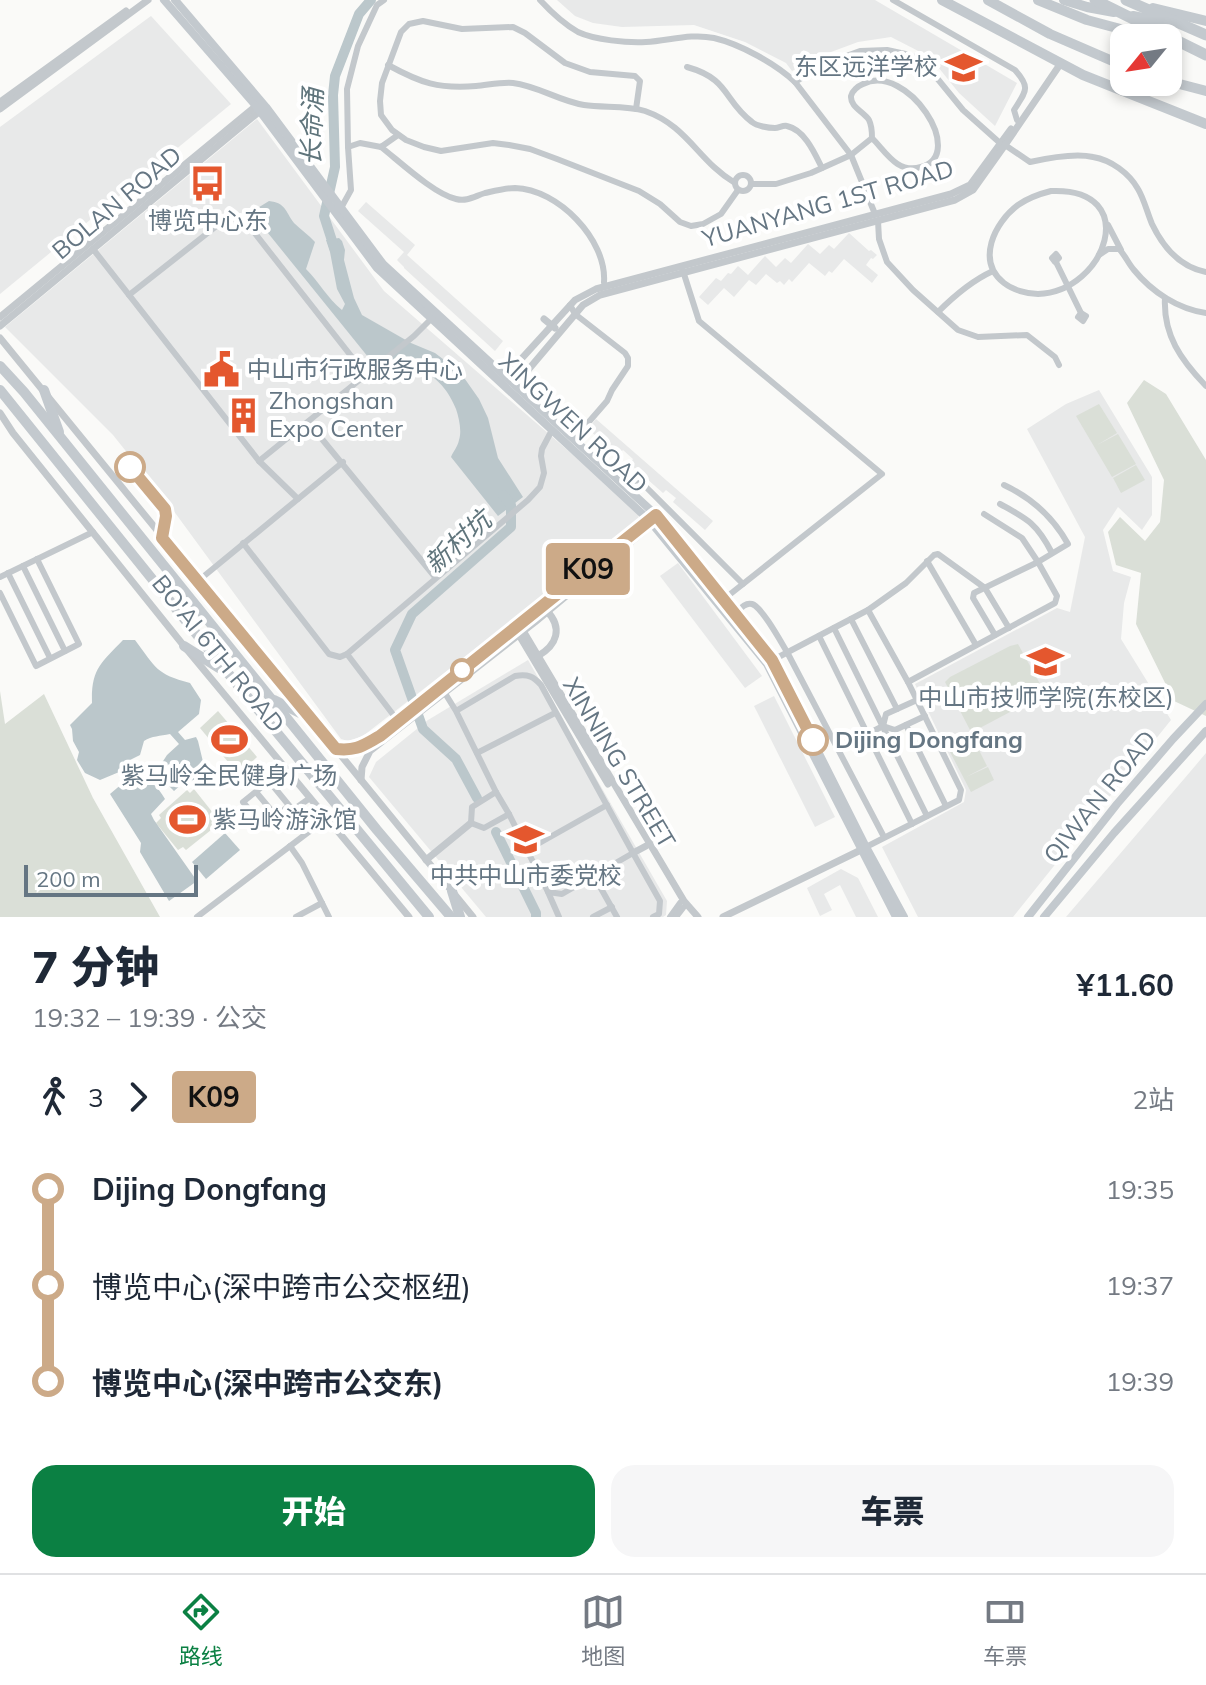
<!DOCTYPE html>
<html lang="zh">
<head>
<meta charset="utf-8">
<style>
  body { margin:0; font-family:Mulish,"Noto Sans SC",sans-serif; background:#f6f6f7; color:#1f2937; height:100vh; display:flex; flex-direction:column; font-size:30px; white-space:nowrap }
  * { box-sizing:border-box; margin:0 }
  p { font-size:26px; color:#747a83 }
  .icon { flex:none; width:44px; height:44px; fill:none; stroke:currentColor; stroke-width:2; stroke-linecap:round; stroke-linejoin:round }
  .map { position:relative; height:917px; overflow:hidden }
  .drawer { display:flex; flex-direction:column; background:#fff; flex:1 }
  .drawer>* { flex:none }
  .badge { padding:0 16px; border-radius:6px; font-size:28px; line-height:52px }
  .needle { width:52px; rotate:240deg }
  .buttons { position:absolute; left:1110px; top:24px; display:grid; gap:16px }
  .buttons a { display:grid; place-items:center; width:72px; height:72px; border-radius:16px; background:#fff; box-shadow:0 4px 12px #0003; font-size:40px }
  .scale { position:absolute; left:24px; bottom:20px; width:174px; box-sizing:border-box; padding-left:8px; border:4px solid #657683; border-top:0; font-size:22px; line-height:28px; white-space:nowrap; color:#657683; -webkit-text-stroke:6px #fff; paint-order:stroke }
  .map>.badge { position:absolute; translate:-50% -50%; box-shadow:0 0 0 4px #fff }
  .legs { display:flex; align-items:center; gap:12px; height:88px; padding:0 32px; font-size:26px }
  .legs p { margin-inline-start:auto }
  .headline { display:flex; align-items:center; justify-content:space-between; height:136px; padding:0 32px }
  h1 { font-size:44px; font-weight:800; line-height:60px }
  .button { display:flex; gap:16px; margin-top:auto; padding:16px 32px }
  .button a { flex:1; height:92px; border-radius:24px; background:#0b8043; color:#fff; font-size:32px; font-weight:800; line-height:92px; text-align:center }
  .button a+a { background:#f6f6f7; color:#1f2937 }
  ul { padding:0 32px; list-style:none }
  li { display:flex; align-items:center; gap:28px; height:96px; font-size:30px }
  li i { display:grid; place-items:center; width:12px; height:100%; margin:0 10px; background:currentColor }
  li i::after { content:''; width:20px; height:20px; margin:-10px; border:6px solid; border-radius:50%; background:#fff }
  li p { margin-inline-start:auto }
  li:first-child i { background:linear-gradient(#0000 50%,currentColor 0) }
  li:last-child i { background:linear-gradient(currentColor 50%,#0000 0) }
  .menu { display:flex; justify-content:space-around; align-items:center; height:112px; border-top:2px solid #e0e1e3; background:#fff; font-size:22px; color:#747a83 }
  .menu a { display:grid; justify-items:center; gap:4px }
  .menu .selected { color:#0b8043 }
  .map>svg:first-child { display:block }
  .built { fill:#e8e9e9 }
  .green { fill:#dadfd7 }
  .water { fill:#bbc7cb }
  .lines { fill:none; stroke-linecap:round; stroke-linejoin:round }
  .river { stroke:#bbc7cb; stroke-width:10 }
  .minor { stroke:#c3c8cc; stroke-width:6 }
  .tertiary { stroke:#c3c8cc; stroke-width:7 }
  .secondary { stroke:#c3c9ce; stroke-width:8 }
  .trunk { stroke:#c3c9ce; stroke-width:10 }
  .motorway { stroke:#c3c9ce; stroke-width:11 }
  .line-1-casing { stroke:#fff; stroke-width:18 }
  .line-1 { stroke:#ca8; stroke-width:12 }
  .stop-1-dot { fill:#fff; stroke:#ca8; stroke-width:4 }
  .labels { text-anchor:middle; stroke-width:8; stroke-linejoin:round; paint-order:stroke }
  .poi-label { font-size:24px; fill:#657683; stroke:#fff }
  .street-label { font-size:24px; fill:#657683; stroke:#fff }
  .stop-label { font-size:24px; font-weight:bold; fill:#657683; stroke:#fff; text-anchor:start }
  .water-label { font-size:26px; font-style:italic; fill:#60757c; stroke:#fff }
</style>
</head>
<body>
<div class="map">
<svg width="1206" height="917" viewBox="0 0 1206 917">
  <rect width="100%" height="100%" fill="#fafaf8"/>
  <!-- built -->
  <g class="built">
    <polygon points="557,0 875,0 1017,83 995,126 959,93 930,57 891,37 858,42 823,55 792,71 786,63 745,42 694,25 622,27 593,23 575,16"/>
    <polygon points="151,16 231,104 0,294 0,127"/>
    <polygon points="257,119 384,291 617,493 638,513 639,519 634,526 363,736 348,741 341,739 173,510 113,435 5,327"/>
    <polygon points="366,202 415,245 407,255 503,341 495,351 404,268 404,267 397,260 404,252 358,211"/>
    <polygon points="849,233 869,251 871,250 877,255 873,259 871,258 866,265 878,275 872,283 844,259 832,273 829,271 825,276 809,263 792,282 789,279 784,285 780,281 777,283 766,274 756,285 749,280 734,297 724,288 708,305 699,297 716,278 721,281 728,273 731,274 738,266 748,275 765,256 776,267 785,258 791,263 808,244 820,254 829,245 834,249"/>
    <polygon points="1099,390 1152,477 1152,515 1142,530 1118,507 1103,530 1113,571 1131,577 1124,603 1121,639 1171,720 1013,917 918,917 882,847 964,802 966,790 915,684 1057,608 1070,612 1085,537 1027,429 1066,404"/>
    <polygon points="596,419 713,521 705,530 673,502 676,498 666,490 663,493 630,464 633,459 623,450 618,455 588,429"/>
    <polygon points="678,563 762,676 745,688 660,576"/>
    <polygon points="528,660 667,901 666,915 663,917 486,917 369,777 376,762 428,720"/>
    <polygon points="774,696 835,817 815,827 754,706"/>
    <polygon points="1206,753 1206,917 1066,917 1190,772"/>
    <polygon points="841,869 858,878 878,917 856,917 840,885 824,894 832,910 820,916 807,888"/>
  </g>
  <!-- green -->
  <g class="green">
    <polygon points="1144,380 1166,394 1206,460 1206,716 1174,701 1136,624 1141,573 1116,565 1108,532 1120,517 1145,541 1160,522 1164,480 1127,403"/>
    <polygon points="1099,404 1117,433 1097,445 1118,434 1136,464 1112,477 1076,416"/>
    <polygon points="1136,465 1145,480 1121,493 1113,478"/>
    <polygon points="1018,644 1044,691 1040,696 978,729 970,730 945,682 950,677 1010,646"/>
    <polygon points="0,691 5,724 44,694 93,798 160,917 0,917"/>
    <polygon points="218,711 257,757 238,774 200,728"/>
    <polygon points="973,738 987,766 966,777 988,767 994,780 971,792 949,750"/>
    <polygon points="194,789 217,818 213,822 216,826 186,850 183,847 178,850 156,823 161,818 159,815 187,790 190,793"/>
  </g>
  <!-- water -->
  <g class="water">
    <path d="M269,201C286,203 285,211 294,223C300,229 309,235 315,242L306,269C319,282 328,299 342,310L345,304L337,289L330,252L326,240L339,238L342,241L345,250L344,260L354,298L362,315L411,343L435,353L460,372L479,399L488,418L498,458L523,497L498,516L451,457C453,452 458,446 459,440C462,431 459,418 456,409C443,376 415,358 381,373L251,212Z"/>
    <path d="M123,640H135C156,668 156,674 190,683L201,700L199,714L178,732L185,740L196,737L198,741L205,770L198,785L190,780L184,782L174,791L162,779L158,769L167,755L179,744L170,734C160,736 152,736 144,741L140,755L130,760L128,765C135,775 143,774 151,781C157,786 161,793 165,799L151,814L154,820L197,881L169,901L140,852L141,843L110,794L130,777L124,770L100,780L85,773L77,760L79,752L73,741L72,729L70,725L92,703C91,669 101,663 123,640Z"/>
    <polygon points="225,833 240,850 206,879 192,862"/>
  </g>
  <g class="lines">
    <!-- river -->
    <g class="river">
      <polyline points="335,250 324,216 335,167 333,95 335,76 359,14 371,0"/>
      <polyline points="477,798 456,759 423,729 395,650 412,614 511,527 511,505 503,495"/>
      <polyline points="496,832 536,913 536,917"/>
    </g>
    <!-- minor -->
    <g class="minor">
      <path d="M540,0C551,12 564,24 578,32C595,40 627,43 646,42C668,41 691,33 714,38C740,44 776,64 795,82L827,63L860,51L887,50L910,55L923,61L963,110L1000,143"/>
      <path d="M893,0L1015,70C1031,88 1026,91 1014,110L1017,120"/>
      <path d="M388,65C421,83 438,89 476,86C488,85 501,82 513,83C538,86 559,101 584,105C603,108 626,105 645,111C688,126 698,161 735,183"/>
      <path d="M687,67C730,79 723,100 752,122C757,126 768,128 775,128C779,128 783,125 787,126C805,130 815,154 822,168"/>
      <polyline points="795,82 851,155 875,214"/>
      <polyline points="636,109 640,81 635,76 590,72 565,63 525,33 513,27 462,29 423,21 409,24 401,32 382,83 380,101 381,115 392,130 406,140 424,147 441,151 493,143 509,145 530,149 557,159 639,191 660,204 680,222 691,226 703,224 721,214 738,190"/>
      <path d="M1005,145L1030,162C1048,158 1076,153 1093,157C1111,160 1129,173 1138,189C1144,199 1147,212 1152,224C1163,247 1180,267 1206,272"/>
      <polyline points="348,147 360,143 381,147 398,135"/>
      <path d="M381,147C399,161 434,194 456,199C467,202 475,196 485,193C494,191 506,188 515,188C558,189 607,240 604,282"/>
      <circle cx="743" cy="183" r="8"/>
      <path d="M751,184H776L811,173L851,155L872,138C872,132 872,126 869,120C864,112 850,107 851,96C852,91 858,86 863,84C907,62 968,155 921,167C897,174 886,152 872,138"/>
      <path d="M1051,191C1143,187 1106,292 1038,294C1027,294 1013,290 1004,283C976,261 994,223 1018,205C1028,198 1039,194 1051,191Z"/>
      <polyline points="341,208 351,190 348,147 347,89 358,46 377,5 384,0"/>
      <polyline points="878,221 879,239 887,262 913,290 958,330 978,337 1027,335 1055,357 1059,365"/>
      <polyline points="1108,225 1121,250"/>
      <polyline points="93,249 259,461 298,499"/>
      <polygon points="1056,254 1059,258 1055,262 1052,258"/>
      <path d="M1099,255L1108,249H1119C1125,255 1128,263 1134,270C1152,292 1178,309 1206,313"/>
      <polyline points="1056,262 1081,313"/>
      <polyline points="683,271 699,321 882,474 724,599"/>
      <polyline points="129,295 233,213 246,222 366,375"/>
      <path d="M1165,298C1163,335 1181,360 1206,386"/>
      <polyline points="570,305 575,314 625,353 628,358 628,366 612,390 607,401 574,439"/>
      <path d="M938,312C954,296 971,281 993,271"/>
      <polygon points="1081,313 1086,316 1083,321 1078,317"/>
      <polyline points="308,422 435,577"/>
      <polyline points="259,461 414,336 431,319"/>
      <polyline points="625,485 628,482 639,480 743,584"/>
      <path d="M1000,504C1028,519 1037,524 1052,553"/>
      <polyline points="243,543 329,654 340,657 347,654 398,721"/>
      <polyline points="927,561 976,645"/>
      <polyline points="23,566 65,651"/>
      <polyline points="8,573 50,658"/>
      <polyline points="0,577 93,532"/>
      <polyline points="198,581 343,462"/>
      <polyline points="0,593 36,666 79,644 37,559"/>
      <path d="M736,613C740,609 745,602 752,604C762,607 781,642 787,652L884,837"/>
      <polyline points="851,619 897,709"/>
      <polyline points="834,628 927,816"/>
      <path d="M995,635L973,598L974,593L1038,562L1068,544C1053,517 1032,498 1004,485"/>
      <polyline points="819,636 912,824"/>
      <polyline points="347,654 528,500 540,487 544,473 541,456 542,449 552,430"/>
      <polyline points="769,662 868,610 906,583 934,555 938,554 985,588 1009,628"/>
      <polyline points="908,682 1055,603 1057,596 1038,562 1022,538 984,514"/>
      <path d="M443,690L456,711L496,792L472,807L471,823L484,828L509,814L548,892L562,894L633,853L541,685C533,676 528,674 515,676L456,711"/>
      <polyline points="906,725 946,806"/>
      <polyline points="883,726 886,714 917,700"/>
      <polyline points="839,749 883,726 895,730 925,716"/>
      <polyline points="477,753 555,713"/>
      <polyline points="256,792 276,816"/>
      <polyline points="496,792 509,814"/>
      <polyline points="289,806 263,826 243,802 269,781 310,831"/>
      <polyline points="293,810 310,798"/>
      <polyline points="290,846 302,863 329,917"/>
      <polyline points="866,847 959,800 961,790 908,682 868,610"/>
      <polyline points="527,850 607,805"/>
      <polyline points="633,853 660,901 659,914 653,917"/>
      <polyline points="594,876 617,917"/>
      <polyline points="548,892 559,917"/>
      <polyline points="197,917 327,818"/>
      <polyline points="296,917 322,903"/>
      <polyline points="593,917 612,907"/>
      <polyline points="670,917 680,903"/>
      <polyline points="676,917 683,908"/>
    </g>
    <!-- tertiary -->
    <g class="tertiary">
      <polyline points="0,102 126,11"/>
      <polyline points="0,109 148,0"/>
      <polyline points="0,317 256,106"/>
      <polyline points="544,319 555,328"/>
      <polyline points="0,326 260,111"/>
      <polyline points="0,338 473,917"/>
      <polyline points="501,373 513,368 575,300 596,289 951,194 970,185 1011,129"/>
      <polyline points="525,395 523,376 583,305 600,295 955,200 973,190 1005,145 1061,63"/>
      <polyline points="0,413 13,433 184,646 409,917"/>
      <polyline points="522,629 684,901 698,917"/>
      <polyline points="516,630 608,784"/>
      <path d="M538,656C557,645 563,628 547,611"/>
      <path d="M336,749C357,751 362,746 380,736L656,515"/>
      <polyline points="361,780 362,767 370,751 535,622 656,521"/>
      <polyline points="633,853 646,846"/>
      <polyline points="426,860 471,823"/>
      <polyline points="723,917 865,848"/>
    </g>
    <!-- secondary -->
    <g class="secondary">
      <polyline points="164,0 256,106 377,268 649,520 767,664 896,917"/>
      <polyline points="175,0 266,107 383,264 656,515 724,599 772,660 866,847 904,917"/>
      <polyline points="1028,917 1117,804 1173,739 1206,704"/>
      <polyline points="1044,917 1114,833 1206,731"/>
    </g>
    <!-- trunk -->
    <g class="trunk">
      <polyline points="942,0 1083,75 1206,124"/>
      <polyline points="988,0 1050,34 1124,66"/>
      <polyline points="1038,0 1087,20 1154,38"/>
      <polyline points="1064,0 1087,7 1114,12"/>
      <polyline points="1153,8 1206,21"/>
      <polyline points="1133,16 1173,24"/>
      <polyline points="1168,81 1206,91"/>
      <polyline points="0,366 24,392 377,830 451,917"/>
      <polyline points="0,390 227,672 429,917"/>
      <polyline points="44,390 59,432"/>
      <polyline points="184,646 219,668"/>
      <polyline points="274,700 310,718"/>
      <polyline points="452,891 460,917"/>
    </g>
    <!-- motorway -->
    <g class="motorway">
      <polyline points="1095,0 1206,55"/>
      <polyline points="1126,0 1206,35"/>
    </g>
  </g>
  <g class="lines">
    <defs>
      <path id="line-1" d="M130,467L165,509L166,516L162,538L336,749C357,751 362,746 380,736L656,515L772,660L813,740"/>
    </defs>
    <!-- line-1 casing -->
    <use href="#line-1" class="line-1-casing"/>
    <!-- line-1 -->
    <use href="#line-1" class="line-1"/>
  </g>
  <!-- icons -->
  <defs>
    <symbol id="school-bare" viewBox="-9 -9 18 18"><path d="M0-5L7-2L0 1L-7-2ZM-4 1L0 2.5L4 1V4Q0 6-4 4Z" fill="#e4572e" stroke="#fff" stroke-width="2.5" paint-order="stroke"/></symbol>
    <symbol id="bus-bare" viewBox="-9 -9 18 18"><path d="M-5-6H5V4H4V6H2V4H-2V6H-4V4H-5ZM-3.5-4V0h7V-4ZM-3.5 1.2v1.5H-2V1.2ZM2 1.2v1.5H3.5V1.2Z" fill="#e4572e" stroke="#fff" stroke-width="2.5" paint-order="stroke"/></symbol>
    <symbol id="civic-bare" viewBox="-9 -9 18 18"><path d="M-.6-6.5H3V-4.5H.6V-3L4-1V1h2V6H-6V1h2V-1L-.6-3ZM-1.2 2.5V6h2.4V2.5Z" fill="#e4572e" stroke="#fff" stroke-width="2.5" paint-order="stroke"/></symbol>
    <symbol id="building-bare" viewBox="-9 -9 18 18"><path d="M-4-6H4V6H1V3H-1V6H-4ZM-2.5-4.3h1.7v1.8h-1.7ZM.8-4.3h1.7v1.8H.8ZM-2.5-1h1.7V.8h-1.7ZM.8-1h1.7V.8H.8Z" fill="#e4572e" stroke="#fff" stroke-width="2.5" paint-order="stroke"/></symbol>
    <symbol id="university-bare" viewBox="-9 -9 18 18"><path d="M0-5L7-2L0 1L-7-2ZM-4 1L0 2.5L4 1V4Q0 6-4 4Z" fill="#e4572e" stroke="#fff" stroke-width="2.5" paint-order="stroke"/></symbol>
    <symbol id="stadium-bare" viewBox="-9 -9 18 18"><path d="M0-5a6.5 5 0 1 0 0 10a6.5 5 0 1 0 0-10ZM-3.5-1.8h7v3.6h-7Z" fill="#e4572e" stroke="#fff" stroke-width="2.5" paint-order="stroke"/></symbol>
  </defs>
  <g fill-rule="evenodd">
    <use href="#school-bare" x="938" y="42" width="51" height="51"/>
    <use href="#bus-bare" x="182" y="158" width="51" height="51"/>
    <use href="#civic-bare" x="196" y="344" width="51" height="51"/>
    <use href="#building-bare" x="218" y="390" width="51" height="51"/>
    <use href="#university-bare" x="1020" y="636" width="51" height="51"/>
    <use href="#stadium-bare" x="204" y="714" width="51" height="51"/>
    <use href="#stadium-bare" x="162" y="794" width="51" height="51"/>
    <use href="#school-bare" x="500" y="814" width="51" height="51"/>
  </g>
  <!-- markers -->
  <g class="stop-1-dot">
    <circle cx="130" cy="467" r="14"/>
    <circle cx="462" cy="670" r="10"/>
    <circle cx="813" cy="740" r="14"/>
  </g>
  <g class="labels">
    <!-- poi labels -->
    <g class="poi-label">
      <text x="938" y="75" text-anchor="end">东区远洋学校</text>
      <text x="208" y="229">博览中心东</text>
      <text x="247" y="378" text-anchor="start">中山市行政服务中心</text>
      <text x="269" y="409" text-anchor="start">Zhongshan<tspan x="269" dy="28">Expo Center</tspan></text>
      <text x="1046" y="706">中山市技师学院(东校区)</text>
      <text x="229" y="784">紫马岭全民健身广场</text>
      <text x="213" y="828" text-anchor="start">紫马岭游泳馆</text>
      <text x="526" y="884">中共中山市委党校</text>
    </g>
    <!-- street labels -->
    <g class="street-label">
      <text transform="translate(117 203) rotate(-40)" y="8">BOLAN ROAD</text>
      <text transform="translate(828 204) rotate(-16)" y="8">YUANYANG 1ST ROAD</text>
      <text transform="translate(573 423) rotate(43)" y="8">XINGWEN ROAD</text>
      <text transform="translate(218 654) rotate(51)" y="8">BO'AI 6TH ROAD</text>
      <text transform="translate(619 763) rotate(59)" y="8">XINNING STREET</text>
      <text transform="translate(1100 797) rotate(-51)" y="8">QIWAN ROAD</text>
    </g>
    <!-- stop labels -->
    <g class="stop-label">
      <text x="835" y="748">Dijing Dongfang</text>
    </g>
    <!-- water labels -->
    <g class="water-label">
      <text transform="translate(312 127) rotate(-88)" y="9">长命涌</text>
      <text transform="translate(458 542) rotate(-42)" y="9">新村坑</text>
    </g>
  </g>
</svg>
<div class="buttons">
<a><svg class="needle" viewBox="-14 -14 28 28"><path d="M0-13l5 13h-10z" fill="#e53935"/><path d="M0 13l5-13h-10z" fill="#747a83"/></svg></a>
</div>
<div class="scale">200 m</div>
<b class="badge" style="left:588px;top:569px;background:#ca8;color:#111">K09</b>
</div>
<section class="drawer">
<div class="headline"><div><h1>7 分钟</h1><p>19:32 – 19:39 · 公交</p></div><b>¥11.60</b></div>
<div class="legs"><svg class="icon" aria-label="walk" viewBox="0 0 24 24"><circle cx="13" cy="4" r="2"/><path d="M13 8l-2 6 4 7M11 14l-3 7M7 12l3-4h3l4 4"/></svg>3<svg class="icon" aria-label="forward" viewBox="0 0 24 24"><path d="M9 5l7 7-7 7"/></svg><b class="badge" style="background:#ca8;color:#111">K09</b><p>2站</p></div>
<ul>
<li><i style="color:#ca8"></i><b>Dijing Dongfang</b><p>19:35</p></li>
<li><i style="color:#ca8"></i><span>博览中心(深中跨市公交枢纽)</span><p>19:37</p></li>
<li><i style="color:#ca8"></i><b>博览中心(深中跨市公交东)</b><p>19:39</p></li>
</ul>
<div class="button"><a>开始</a><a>车票</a></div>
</section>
<nav class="menu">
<a class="selected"><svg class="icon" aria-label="directions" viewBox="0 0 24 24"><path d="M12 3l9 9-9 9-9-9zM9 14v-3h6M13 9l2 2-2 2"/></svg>路线</a>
<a><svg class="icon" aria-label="map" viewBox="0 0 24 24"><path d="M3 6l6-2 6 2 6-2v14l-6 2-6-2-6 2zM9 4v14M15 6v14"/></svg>地图</a>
<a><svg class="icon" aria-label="tickets" viewBox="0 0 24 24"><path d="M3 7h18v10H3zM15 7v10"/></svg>车票</a>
</nav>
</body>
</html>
